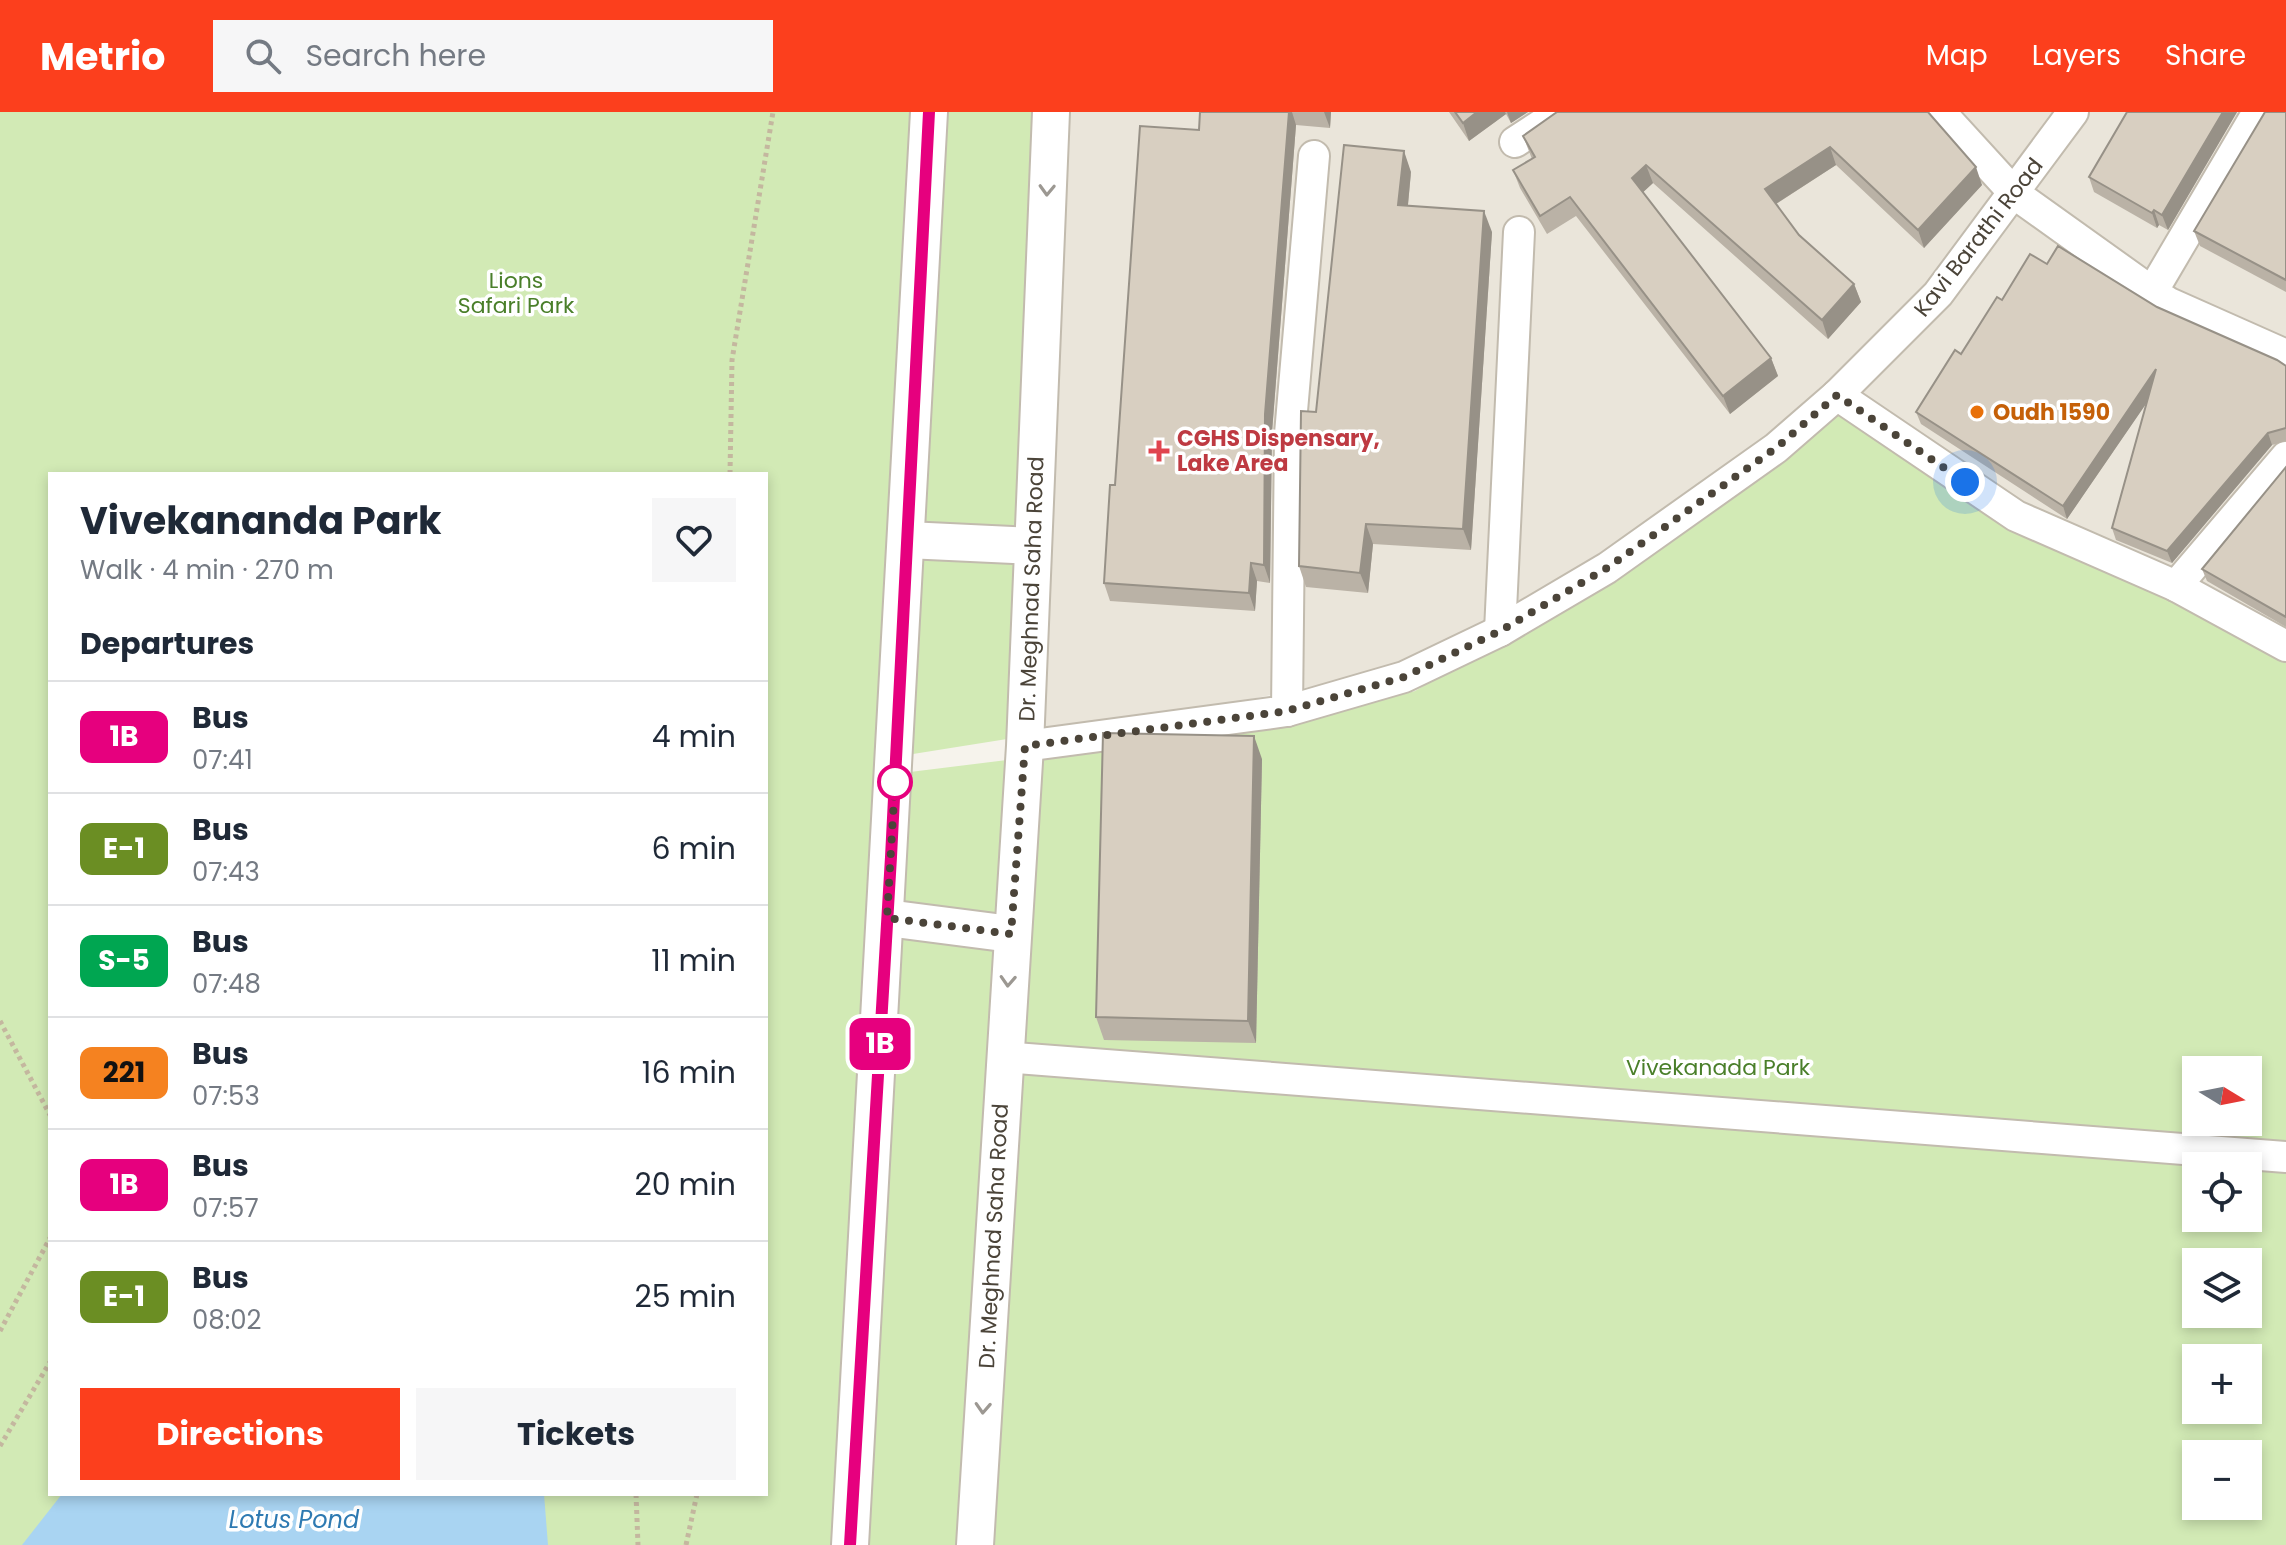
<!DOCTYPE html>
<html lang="en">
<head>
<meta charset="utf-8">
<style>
  body { margin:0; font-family:Poppins,sans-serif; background:#f6f6f7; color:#1f2937; height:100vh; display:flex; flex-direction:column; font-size:30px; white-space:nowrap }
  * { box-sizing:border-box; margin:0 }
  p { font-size:26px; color:#747a83 }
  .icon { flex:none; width:44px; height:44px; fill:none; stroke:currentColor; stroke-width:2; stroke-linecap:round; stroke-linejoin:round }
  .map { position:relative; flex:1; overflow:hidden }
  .sheet { position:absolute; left:48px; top:360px; width:720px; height:1024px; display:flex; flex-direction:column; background:#fff; border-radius:0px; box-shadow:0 4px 12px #0003 }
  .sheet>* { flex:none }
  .badge { padding:0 16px; border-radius:12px; font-size:28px; line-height:52px }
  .needle { width:52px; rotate:100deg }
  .fabs { position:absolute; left:2182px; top:944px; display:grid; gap:16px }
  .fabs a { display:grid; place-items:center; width:80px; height:80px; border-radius:0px; background:#fff; box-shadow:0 4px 12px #0003; font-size:40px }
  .you { position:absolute; width:40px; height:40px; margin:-20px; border:6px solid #fff; border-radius:50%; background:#1a73e8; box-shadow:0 0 0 12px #1a73e833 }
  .map>.badge { position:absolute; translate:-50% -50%; box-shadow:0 0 0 4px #fff }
  h2 { padding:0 32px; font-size:30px; line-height:72px }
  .round { display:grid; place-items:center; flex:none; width:84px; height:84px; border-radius:0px; background:#f6f6f7 }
  .head { display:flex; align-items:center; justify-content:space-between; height:136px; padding:0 32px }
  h1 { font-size:38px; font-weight:700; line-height:60px }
  .action { display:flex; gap:16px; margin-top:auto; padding:16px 32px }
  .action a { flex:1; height:92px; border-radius:0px; background:#fc3f1d; color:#fff; font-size:32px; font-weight:700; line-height:92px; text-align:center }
  .action a+a { background:#f6f6f7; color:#1f2937 }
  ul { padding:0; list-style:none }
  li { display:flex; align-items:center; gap:24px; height:112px; padding:0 32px; border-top:2px solid #e0e1e3 }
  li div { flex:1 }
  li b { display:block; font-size:30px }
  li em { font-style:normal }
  li .badge { min-width:88px; font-weight:700; text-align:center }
  header { display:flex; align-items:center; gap:48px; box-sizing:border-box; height:112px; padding:0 40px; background:#fc3f1d; color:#fff }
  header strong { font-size:38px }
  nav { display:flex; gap:44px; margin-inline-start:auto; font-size:28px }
  .search { width:560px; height:72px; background:#f6f6f7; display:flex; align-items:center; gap:20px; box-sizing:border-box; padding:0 28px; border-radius:0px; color:#747a83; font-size:30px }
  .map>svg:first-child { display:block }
  .residential { fill:#eae5da }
  .green { fill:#d2eab5; fill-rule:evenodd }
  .water { fill:#a9d4f2 }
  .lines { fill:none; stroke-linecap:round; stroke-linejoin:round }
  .minor-casing { stroke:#c2bbae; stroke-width:34 }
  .tertiary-casing { stroke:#c2bbae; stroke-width:40 }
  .path { stroke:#c4b79f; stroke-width:5; stroke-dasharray:4 4; stroke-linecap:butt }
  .minor { stroke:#fff; stroke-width:30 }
  .tertiary { stroke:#fff; stroke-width:36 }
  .wall { fill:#bab2a6 }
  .shaded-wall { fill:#979187 }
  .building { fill:#d8cfc1; stroke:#979187; stroke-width:2 }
  .oneway { stroke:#9c9892 }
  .line-casing { stroke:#fff; stroke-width:18 }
  .line { stroke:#e6007e; stroke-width:12 }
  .walk { stroke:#4b4439; stroke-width:8; stroke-dasharray:0 14.4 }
  .food-dot { fill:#e8710a; stroke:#fff; stroke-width:3 }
  .health-dot { fill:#e0444e; stroke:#fff; stroke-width:3 }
  .stop-dot { fill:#fff; stroke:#e6007e; stroke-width:4 }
  .labels { text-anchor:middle; stroke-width:7; stroke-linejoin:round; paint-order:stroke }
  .street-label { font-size:22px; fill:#4b4439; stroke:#fff }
  .park-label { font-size:22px; fill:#4a7f2a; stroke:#fff }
  .food-label { font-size:22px; font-weight:bold; fill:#c56008; stroke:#fff; text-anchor:start }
  .health-label { font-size:22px; font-weight:bold; fill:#be3a42; stroke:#fff; text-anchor:start }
  .water-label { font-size:24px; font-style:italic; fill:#2e7ab2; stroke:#fff }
</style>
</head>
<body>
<header>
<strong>Metrio</strong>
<div class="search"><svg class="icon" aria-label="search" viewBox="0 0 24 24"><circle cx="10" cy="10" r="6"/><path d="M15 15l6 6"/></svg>Search here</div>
<nav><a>Map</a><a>Layers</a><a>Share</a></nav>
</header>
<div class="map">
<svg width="2286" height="1433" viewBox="0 0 2286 1433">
  <rect width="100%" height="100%" fill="#f6f3ec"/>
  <!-- residential -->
  <g class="residential">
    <polygon points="1061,0 2059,0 1929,174 1785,317 1615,436 1465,524 1363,564 1208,596 1038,619"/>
    <polygon points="2089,0 2286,0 2286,527 2016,396 1854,285 2033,76"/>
  </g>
  <!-- green -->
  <g class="green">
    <path d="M0,0H925L838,1433H0ZM50,362H766V1382H50Z"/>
    <polygon points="941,0 1044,0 1019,625 913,642"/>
    <path d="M1841,301L2286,538V1433H994L1038,645L1287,613L1415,579L1597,473ZM2196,958H2248V1010H2196ZM2196,1054H2248V1106H2196ZM2196,1150H2248V1202H2196ZM2196,1246H2248V1298H2196ZM2196,1342H2248V1394H2196Z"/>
    <polygon points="1015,647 969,1433 863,1433 910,660"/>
  </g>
  <!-- water -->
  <polygon class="water" points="62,1382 544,1382 548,1433 22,1433"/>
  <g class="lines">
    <defs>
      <g id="minor">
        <polyline points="1940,0 2015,82 2152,180 2169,191 2286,243"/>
        <polyline points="1515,30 1561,0"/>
        <polyline points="2152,180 2258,0"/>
        <polyline points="1837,283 2016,404 2176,474 2286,534"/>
        <polyline points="2176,474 2286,345"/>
        <polyline points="1500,519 1519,120"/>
        <polyline points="1287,599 1290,322 1314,44"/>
        <polyline points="1025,634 1287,599 1404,565 1500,519 1607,456 1776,336 1837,283 1938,182 2073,0"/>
        <polyline points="1004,945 2286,1045"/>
      </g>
      <g id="tertiary">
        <polyline points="907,428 1033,434"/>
        <polyline points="887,806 1011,822"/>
        <polyline points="850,1433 929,0"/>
        <polyline points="975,1433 1025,634 1051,0"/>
      </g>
    </defs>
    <!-- minor casing -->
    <use href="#minor" class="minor-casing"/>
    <!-- tertiary casing -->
    <use href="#tertiary" class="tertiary-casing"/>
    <!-- path -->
    <g class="path">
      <polyline points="730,362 732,248 773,0"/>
      <polyline points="0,909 50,1003"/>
      <polyline points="0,1219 50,1126"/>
      <polyline points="0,1334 50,1250"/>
      <polyline points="636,1382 638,1433"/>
      <polyline points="686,1433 697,1382"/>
    </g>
    <!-- minor -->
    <use href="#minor" class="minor"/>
    <!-- tertiary -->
    <use href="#tertiary" class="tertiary"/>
  </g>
  <!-- wall -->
  <g class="wall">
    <polygon points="1200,0 1331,0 1330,16 1296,13 1272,320 1270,471 1257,469 1255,499 1110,489 1104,471 1115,373 1199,18"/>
    <polygon points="1449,0 1528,0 1511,11 1506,2 1469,29"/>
    <polygon points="1928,0 1982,73 1924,136 1836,53 1776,92 1799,123 1854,172 1861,190 1828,227 1653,71 1643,80 1771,246 1778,264 1730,302 1576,104 1547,122 1520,76 1513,58 1532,47 1523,24"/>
    <polygon points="2127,0 2237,0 2168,118 2159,113 2157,116 2094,80 2089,65"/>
    <polygon points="2286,0 2286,180 2200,134 2194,119"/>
    <polygon points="1411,60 1408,93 1492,120 1471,438 1373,432 1368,481 1306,475 1299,454"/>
    <polygon points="2047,152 2157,195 2286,254 2286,329 2272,333 2172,451 2116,428 2112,416 2147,290 2067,407 1921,312 1916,300 2002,188"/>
    <polygon points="2286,355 2286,515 2207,469 2202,457"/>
    <polygon points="1262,647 1256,931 1104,928 1096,905"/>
  </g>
  <!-- shaded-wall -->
  <g class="shaded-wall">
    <polygon points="1289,0 1292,0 1296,13 1272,320 1270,471 1264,453 1265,302"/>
    <polygon points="1324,0 1331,0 1330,16"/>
    <polygon points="1477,0 1505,0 1506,2 1469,29 1463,11"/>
    <polygon points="1507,0 1528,0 1511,11"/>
    <polygon points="2223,0 2237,0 2168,118 2162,103"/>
    <polygon points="1830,35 1836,53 1771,95 1765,77"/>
    <polygon points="1404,39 1411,60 1406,113 1398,93"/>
    <polygon points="1646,53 1653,71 1639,84 1632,66"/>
    <polygon points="1976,55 1982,73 1924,136 1918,118"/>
    <polygon points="2154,98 2159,113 2157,116 2152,101"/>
    <polygon points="1484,99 1492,120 1471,438 1463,417"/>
    <polygon points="1854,172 1861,190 1828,227 1822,208"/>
    <polygon points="1771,246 1778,264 1730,302 1723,284"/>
    <polygon points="2156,257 2161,270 2067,407 2063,394"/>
    <polygon points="2268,321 2272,333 2172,451 2167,439"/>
    <polygon points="1366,412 1373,432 1368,481 1360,461"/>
    <polygon points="1251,451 1257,469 1255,499 1249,481"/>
    <polygon points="1254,624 1262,647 1256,931 1248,909"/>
  </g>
  <!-- building -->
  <g class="building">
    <polygon points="1200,0 1289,0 1265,302 1264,453 1251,451 1249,481 1104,471 1110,373 1115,373 1140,14 1199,18"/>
    <polygon points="1455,0 1477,0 1463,11"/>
    <polygon points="1557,0 1928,0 1976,55 1918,118 1830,35 1765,77 1799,123 1854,172 1822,208 1646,53 1632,66 1771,246 1723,284 1570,85 1540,104 1513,58 1535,45 1523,24"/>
    <polygon points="2127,0 2223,0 2162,103 2154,98 2152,101 2089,65"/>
    <polygon points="2265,0 2286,0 2286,168 2194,119"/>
    <polygon points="1344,33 1404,39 1398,93 1484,99 1463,417 1366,412 1360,461 1299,454 1301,299 1316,300"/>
    <polygon points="2058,134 2157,195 2277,248 2286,254 2286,316 2268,321 2167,439 2112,416 2156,257 2063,394 1916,300 1955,238 1961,242 1997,185 2002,188 2030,142 2047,152"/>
    <polygon points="2286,355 2286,505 2202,457"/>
    <polygon points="1103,621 1254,624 1248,909 1096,905"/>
  </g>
  <!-- one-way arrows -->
  <defs><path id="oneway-chevron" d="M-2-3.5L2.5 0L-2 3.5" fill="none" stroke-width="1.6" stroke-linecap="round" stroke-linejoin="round" transform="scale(2)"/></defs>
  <g class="oneway">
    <use href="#oneway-chevron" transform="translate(1047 78) rotate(92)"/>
    <use href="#oneway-chevron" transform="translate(1008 869) rotate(93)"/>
    <use href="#oneway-chevron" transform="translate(983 1296) rotate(93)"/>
  </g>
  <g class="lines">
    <defs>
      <polyline id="line" points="850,1433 891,745 929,0"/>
    </defs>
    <!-- line casing -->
    <use href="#line" class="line-casing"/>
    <!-- line -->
    <use href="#line" class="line"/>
    <!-- walk -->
    <polyline class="walk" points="895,670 887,806 1011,822 1025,634 1287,599 1404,565 1500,519 1607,456 1776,336 1837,283 1965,370"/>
  </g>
  <!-- markers -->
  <circle class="food-dot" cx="1977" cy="300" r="8"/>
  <path class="health-dot" d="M1155 327h8v8h8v8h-8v8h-8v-8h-8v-8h8z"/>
  <circle class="stop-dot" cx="895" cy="670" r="16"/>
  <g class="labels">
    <!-- street labels -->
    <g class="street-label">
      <text transform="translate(1978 125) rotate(-52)" y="8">Kavi Barathi Road</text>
      <text transform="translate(1031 477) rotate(-88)" y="8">Dr. Meghnad Saha Road</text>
      <text transform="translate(993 1124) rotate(-87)" y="8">Dr. Meghnad Saha Road</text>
    </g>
    <!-- park labels -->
    <g class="park-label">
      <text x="516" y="176">Lions<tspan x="516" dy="25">Safari Park</tspan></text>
      <text x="1718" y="963">Vivekanada Park</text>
    </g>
    <!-- food labels -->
    <g class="food-label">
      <text x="1993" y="308">Oudh 1590</text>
    </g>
    <!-- health labels -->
    <g class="health-label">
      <text x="1177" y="334">CGHS Dispensary,<tspan x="1177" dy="25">Lake Area</tspan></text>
    </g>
    <!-- water labels -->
    <g class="water-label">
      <text x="294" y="1416">Lotus Pond</text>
    </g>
  </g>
</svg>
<div class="fabs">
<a><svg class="needle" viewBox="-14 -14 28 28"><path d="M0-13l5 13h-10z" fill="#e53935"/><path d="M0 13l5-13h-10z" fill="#747a83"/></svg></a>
<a><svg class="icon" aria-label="locate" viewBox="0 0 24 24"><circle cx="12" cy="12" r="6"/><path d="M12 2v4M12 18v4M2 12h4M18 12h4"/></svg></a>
<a><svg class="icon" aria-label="layers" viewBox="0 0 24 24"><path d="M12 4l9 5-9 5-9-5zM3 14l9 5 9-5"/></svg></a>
<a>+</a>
<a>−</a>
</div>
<div class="you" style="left:1965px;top:370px"></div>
<b class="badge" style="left:880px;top:932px;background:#e6007e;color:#fff">1B</b>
<section class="sheet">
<div class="head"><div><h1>Vivekananda Park</h1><p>Walk · 4 min · 270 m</p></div><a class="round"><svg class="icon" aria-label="heart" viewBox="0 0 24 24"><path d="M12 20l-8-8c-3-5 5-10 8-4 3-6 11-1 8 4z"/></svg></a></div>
<h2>Departures</h2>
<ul>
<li><span class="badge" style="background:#e6007e;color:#fff">1B</span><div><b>Bus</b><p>07:41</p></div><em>4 min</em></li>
<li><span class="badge" style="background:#6b8e23;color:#fff">E-1</span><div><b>Bus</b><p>07:43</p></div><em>6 min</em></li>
<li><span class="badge" style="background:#00a651;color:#fff">S-5</span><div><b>Bus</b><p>07:48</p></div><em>11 min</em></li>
<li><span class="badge" style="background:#f58220;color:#111">221</span><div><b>Bus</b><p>07:53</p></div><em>16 min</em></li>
<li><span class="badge" style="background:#e6007e;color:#fff">1B</span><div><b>Bus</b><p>07:57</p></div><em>20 min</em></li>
<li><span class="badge" style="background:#6b8e23;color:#fff">E-1</span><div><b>Bus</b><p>08:02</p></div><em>25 min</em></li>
</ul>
<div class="action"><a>Directions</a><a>Tickets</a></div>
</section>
</div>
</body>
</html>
